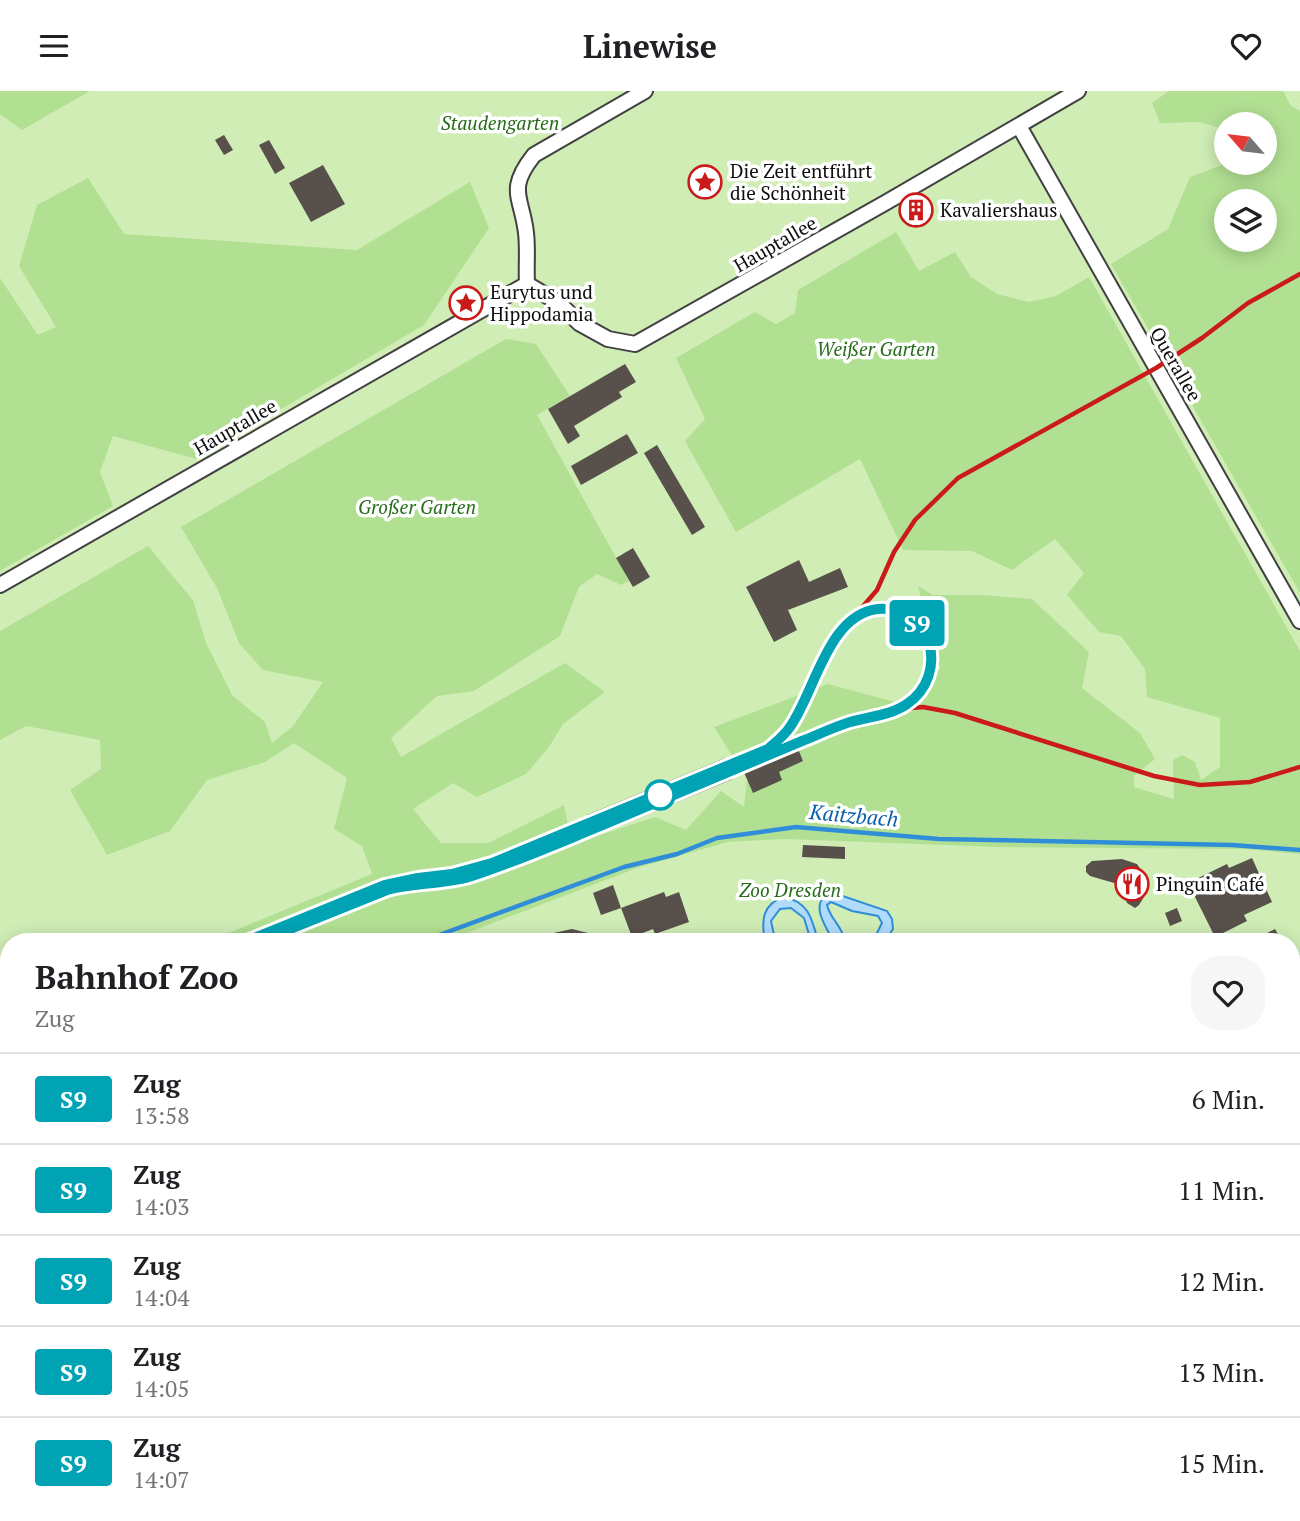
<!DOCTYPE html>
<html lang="de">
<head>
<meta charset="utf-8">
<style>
  body { margin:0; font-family:"PT Serif",serif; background:#f6f6f6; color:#202124; height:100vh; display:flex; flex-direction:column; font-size:26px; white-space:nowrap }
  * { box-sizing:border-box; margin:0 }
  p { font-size:23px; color:#757577 }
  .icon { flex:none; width:38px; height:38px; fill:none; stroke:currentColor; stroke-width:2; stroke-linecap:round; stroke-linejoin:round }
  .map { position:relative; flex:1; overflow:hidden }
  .panel { position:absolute; left:0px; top:842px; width:1300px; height:590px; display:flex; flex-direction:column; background:#fff; border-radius:28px 28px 0 0; box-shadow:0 4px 18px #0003 }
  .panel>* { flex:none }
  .badge { padding:0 14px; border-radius:5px; font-size:24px; line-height:46px }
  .needle { width:46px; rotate:298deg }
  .buttons { position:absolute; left:1214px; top:21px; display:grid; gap:14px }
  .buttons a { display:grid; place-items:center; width:63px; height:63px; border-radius:50%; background:#fff; box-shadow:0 4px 18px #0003; font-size:35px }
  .map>.badge { position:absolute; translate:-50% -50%; box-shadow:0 0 0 4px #fff }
  .round { display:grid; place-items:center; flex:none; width:74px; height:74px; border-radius:28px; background:#f6f6f6 }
  .head { display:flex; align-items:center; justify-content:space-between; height:119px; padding:0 35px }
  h1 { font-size:33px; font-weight:600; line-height:52px }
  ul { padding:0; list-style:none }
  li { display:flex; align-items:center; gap:21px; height:91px; padding:0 35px; border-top:2px solid #e0e0e0 }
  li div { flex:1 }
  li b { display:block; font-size:26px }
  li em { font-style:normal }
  li .badge { min-width:77px; font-weight:700; text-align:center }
  header { display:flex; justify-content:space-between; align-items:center; height:91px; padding:0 35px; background:#fff; font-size:32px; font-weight:600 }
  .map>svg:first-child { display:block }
  .industrial { fill:#ede2ee }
  .green { fill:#d0edb6; fill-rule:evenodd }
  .forest { fill:#b2e093; fill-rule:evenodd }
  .sand { fill:#fff3b8 }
  .plaza { fill:#f1ecdd }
  .water { fill:#b0dbfb; stroke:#308ed9; stroke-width:2 }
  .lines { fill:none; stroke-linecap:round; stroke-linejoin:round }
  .stream { stroke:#308ed9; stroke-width:4.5 }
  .building { fill:#58504a }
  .minor-casing { stroke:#414141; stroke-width:18 }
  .major-casing { stroke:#1f1f1f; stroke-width:21 }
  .minor { stroke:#fff; stroke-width:14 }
  .major { stroke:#ffe060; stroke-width:18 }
  .tram { stroke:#cb1a1a; stroke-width:2 }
  .rail { stroke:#cb1a1a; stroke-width:4.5 }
  .line-casing { stroke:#fff; stroke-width:16 }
  .line { stroke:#00a3b4; stroke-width:10 }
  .stop-dot { fill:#fff; stroke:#00a3b4; stroke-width:3.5 }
  .labels { text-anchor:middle; stroke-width:7; stroke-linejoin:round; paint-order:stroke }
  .park-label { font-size:19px; font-style:italic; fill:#266c19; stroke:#fff }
  .poi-label { font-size:19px; fill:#0e0e0e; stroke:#fff; text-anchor:start }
  .street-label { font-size:19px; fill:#0e0e0e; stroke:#fff }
  .water-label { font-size:21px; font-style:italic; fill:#0c5fac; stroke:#fff }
</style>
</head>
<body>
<header><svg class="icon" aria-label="menu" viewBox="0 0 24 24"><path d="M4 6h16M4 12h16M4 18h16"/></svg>Linewise<svg class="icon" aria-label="heart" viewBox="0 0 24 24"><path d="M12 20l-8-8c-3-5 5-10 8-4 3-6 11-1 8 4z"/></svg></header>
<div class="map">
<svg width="1300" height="1430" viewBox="0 0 1300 1430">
  <rect width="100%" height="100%" fill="#fffdf0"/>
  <!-- industrial -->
  <polygon class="industrial" points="1300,1390 1300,1430 1243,1430 1253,1423 1292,1423 1292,1396"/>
  <!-- green -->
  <g class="green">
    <path d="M0,0H1300V879L1292,884V850H9V1423H327L330,1427L325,1430H0ZM1227,33H1265V72H1227ZM1227,110H1265V149H1227Z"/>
    <polygon points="569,1423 655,1423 660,1430 574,1430"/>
    <polygon points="1227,1423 1253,1423 1243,1430 1216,1430"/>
  </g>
  <!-- forest -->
  <g class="forest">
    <polygon points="0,0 90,0 22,39 0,23"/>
    <path d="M1169,0H1283L1291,15L1300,20V502L1111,173L1168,138L1190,86L1227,72H1265V33H1227V39L1199,31L1160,32L1152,12ZM1227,110H1265V149H1227Z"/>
    <polygon points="88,87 124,143 357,159 470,91 489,137 424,234 196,368 113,345 100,381 113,415 0,480 0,187 38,244 56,236 19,175 37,114"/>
    <polygon points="896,141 919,180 955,161 971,186 997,203 1029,211 1056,205 1089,186 1300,560 1300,763 1245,758 999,756 785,748 728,751 637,777 446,850 209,850 372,783 362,755 334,738 347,687 294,652 265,671 207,689 170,740 107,764 70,699 101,678 100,649 26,635 0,649 0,540 148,455 193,509 206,552 232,604 265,631 272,652 293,635 323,591 263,579 239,552 217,497 181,436 506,248 536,253 570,305 537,324 629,490 621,494 597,483 579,496 560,545 474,600 437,605 391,647 401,666 565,572 605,601 563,633 549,656 526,683 477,706 453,692 413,718 441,752 488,752 564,714 572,753 655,726 686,739 721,700 744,716 747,688 714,636 828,593 910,615 940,577 918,495 933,504 982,504 1032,508 1089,561 1082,597 1140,642 1155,668 1134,685 1134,696 1174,708 1173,669 1182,664 1195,671 1201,689 1220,676 1220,627 1147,606 1145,578 1121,545 1099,541 1067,504 1084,482 1055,448 1012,479 972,460 903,459 860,368 736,441 685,350 705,328 676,267 755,221 776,233 795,222 798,199"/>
    <polygon points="9,933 9,1023 0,1034 0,936"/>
    <polygon points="0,1398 9,1409 9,1423 20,1423 26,1430 0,1430"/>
  </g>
  <!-- sand -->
  <g class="sand">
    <polygon points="0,1130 9,1133 7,1179 0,1179"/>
    <polygon points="28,1423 239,1423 233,1427 223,1430 34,1430"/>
  </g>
  <!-- plaza -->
  <polygon class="plaza" points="702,1423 741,1423 742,1430 689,1430"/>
  <!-- water -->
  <g class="water">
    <path d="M828,800L887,820L892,828L893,838L885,850H873L882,832L878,825L852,820L831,811L827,814C830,828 843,836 845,850H833C825,833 810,816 828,800Z"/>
    <path d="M784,806C809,811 812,828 818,850H811L804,827L791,817L780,818L771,830L774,844L785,850H765C761,830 762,813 784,806Z"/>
  </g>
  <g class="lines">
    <!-- stream -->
    <g class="stream">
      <polyline points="423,850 624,776 677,763 717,747 796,736 939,748 1232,754 1300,759"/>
      <polyline points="0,1030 9,1019"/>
    </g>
  </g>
  <!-- building -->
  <g class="building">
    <polygon points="224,44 233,59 224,64 215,49"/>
    <polygon points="269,49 285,77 275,83 259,54"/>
    <polygon points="323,74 345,113 311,131 289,92"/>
    <polygon points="920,104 930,124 913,134 902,114"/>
    <polygon points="625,273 636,291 619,301 622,306 574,335 580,345 568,353 548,318"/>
    <polygon points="627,343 638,362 581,394 571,375"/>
    <polygon points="657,354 705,436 692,444 644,362"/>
    <polygon points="633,457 650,486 633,496 616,467"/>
    <polygon points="799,469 809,491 840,477 848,496 788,519 797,539 774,551 746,496"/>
    <polygon points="797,655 803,670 779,681 782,689 753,702 743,679"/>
    <polygon points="725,667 733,688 596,745 587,724"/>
    <polygon points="803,754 845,756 845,768 802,766"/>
    <polygon points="1252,767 1272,811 1244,824 1247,830 1215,846 1188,792 1227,773 1229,777"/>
    <polygon points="1122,768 1137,773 1145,785 1147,801 1139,814 1135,817 1127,812 1121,794 1090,785 1086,781 1086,775 1092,770"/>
    <polygon points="613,794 621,817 601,824 593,802"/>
    <polygon points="664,801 666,806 679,801 689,831 655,843 653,838 632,846 621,817"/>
    <polygon points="1177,817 1182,830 1170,835 1165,822"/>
    <polygon points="572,838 612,848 612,850 530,850 530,847"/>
    <polygon points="1275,838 1282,850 1252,850"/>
  </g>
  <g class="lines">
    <defs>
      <g id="minor">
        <polyline points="1019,35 1300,530"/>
        <polyline points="527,193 559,212 579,232 608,248 635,253 885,112 1078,0"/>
        <path d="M527,193C526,176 528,159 526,142C522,106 506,99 534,64L645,0"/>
        <polyline points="0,494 527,193"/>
        <polyline points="1292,1045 1300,1044"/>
        <polyline points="1292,1231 1300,1241"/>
        <polyline points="1292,1279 1300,1274"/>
        <polyline points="1292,1356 1300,1350"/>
        <polyline points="342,1423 346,1430"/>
        <polyline points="943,1423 949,1430"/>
        <polyline points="1183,1430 1194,1423"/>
      </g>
      <g id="major">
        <polyline points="1292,924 1300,919"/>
        <polyline points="387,1430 402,1423"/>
        <polyline points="421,1430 430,1423"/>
      </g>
    </defs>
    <!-- minor casing -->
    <use href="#minor" class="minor-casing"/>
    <!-- major casing -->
    <use href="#major" class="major-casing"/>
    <!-- minor -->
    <use href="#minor" class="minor"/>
    <!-- major -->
    <use href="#major" class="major"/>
    <!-- tram -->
    <g class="tram">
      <polyline points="1292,921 1300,916"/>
      <polyline points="396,1430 410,1423"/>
    </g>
    <!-- rail -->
    <g class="rail">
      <polyline points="900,618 923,616 955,622 1154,685 1200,694 1250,691 1300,676"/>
      <path d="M767,666C793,654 819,641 846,632C866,626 896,625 911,609C958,565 915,495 856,526"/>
      <polyline points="247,850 385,794 418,787 452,783 492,772 768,658 792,634 833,550 877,499 894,461 915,429 958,387 1156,277 1202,247 1248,212 1300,183"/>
      <polyline points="0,956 9,953"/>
    </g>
  </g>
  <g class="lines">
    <defs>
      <path id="line" d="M247,850L385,794L418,787L452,783L492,772L768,658C776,651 784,645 790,636C815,601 828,523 878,518C933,514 950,584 907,613C890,625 865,626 847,632C832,637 817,644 802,650C736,678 669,706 603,734C561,751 518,770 475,784C447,794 415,791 387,799L260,850"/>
    </defs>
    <!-- line casing -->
    <use href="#line" class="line-casing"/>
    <!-- line -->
    <use href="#line" class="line"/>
  </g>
  <!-- icons -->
  <defs>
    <symbol id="sight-ring" viewBox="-11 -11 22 22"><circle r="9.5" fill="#fff" stroke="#cb1a1a" stroke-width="1.5"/><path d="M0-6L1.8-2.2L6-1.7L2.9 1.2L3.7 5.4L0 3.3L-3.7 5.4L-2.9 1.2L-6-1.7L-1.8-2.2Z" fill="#cb1a1a"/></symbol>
    <symbol id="building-ring" viewBox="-11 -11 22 22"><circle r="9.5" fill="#fff" stroke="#cb1a1a" stroke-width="1.5"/><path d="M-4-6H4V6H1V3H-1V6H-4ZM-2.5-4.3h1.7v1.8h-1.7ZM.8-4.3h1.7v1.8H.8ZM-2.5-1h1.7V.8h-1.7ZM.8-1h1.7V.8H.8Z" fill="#cb1a1a"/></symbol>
    <symbol id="restaurant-ring" viewBox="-11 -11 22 22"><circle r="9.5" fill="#fff" stroke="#cb1a1a" stroke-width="1.5"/><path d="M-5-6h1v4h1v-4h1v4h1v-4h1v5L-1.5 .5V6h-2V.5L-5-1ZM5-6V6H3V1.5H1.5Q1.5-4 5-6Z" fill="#cb1a1a"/></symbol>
  </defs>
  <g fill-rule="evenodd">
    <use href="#sight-ring" x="686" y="72" width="38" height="38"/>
    <use href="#building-ring" x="897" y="100" width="38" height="38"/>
    <use href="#sight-ring" x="447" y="193" width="38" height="38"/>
    <use href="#restaurant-ring" x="1113" y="774" width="38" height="38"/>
  </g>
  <!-- markers -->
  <circle class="stop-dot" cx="660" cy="704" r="14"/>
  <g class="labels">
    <!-- park labels -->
    <g class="park-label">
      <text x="500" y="39">Staudengarten</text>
      <text x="876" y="265">Weißer Garten</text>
      <text x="417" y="423">Großer Garten</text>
      <text x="790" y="806">Zoo Dresden</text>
    </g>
    <!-- poi labels -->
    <g class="poi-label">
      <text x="730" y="87">Die Zeit entführt<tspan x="730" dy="22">die Schönheit</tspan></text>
      <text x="940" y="126">Kavaliershaus</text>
      <text x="490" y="208">Eurytus und<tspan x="490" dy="22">Hippodamia</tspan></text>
      <text x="1156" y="800">Pinguin Café</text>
    </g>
    <!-- street labels -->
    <g class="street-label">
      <text transform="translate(775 153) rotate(-30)" y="7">Hauptallee</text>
      <text transform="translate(1176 273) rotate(60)" y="7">Querallee</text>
      <text transform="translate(235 336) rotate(-30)" y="7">Hauptallee</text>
    </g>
    <!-- water labels -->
    <g class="water-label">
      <text transform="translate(854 725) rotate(5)" y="7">Kaitzbach</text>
    </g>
  </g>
</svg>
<div class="buttons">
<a><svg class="needle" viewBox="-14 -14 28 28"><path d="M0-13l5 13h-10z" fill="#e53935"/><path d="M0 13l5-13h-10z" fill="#757577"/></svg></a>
<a><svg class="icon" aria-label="layers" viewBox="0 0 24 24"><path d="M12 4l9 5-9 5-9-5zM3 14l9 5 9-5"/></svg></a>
</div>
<b class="badge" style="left:917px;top:532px;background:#00a3b4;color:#fff">S9</b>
<section class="panel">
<div class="head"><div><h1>Bahnhof Zoo</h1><p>Zug</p></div><a class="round"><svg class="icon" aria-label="heart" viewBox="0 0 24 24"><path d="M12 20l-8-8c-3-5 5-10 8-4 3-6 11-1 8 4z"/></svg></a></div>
<ul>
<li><span class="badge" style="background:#00a3b4;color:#fff">S9</span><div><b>Zug</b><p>13:58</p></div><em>6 Min.</em></li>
<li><span class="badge" style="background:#00a3b4;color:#fff">S9</span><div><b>Zug</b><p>14:03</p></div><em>11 Min.</em></li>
<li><span class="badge" style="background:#00a3b4;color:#fff">S9</span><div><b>Zug</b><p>14:04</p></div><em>12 Min.</em></li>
<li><span class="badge" style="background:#00a3b4;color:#fff">S9</span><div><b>Zug</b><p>14:05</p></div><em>13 Min.</em></li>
<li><span class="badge" style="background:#00a3b4;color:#fff">S9</span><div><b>Zug</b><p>14:07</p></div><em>15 Min.</em></li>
</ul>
</section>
</div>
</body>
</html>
